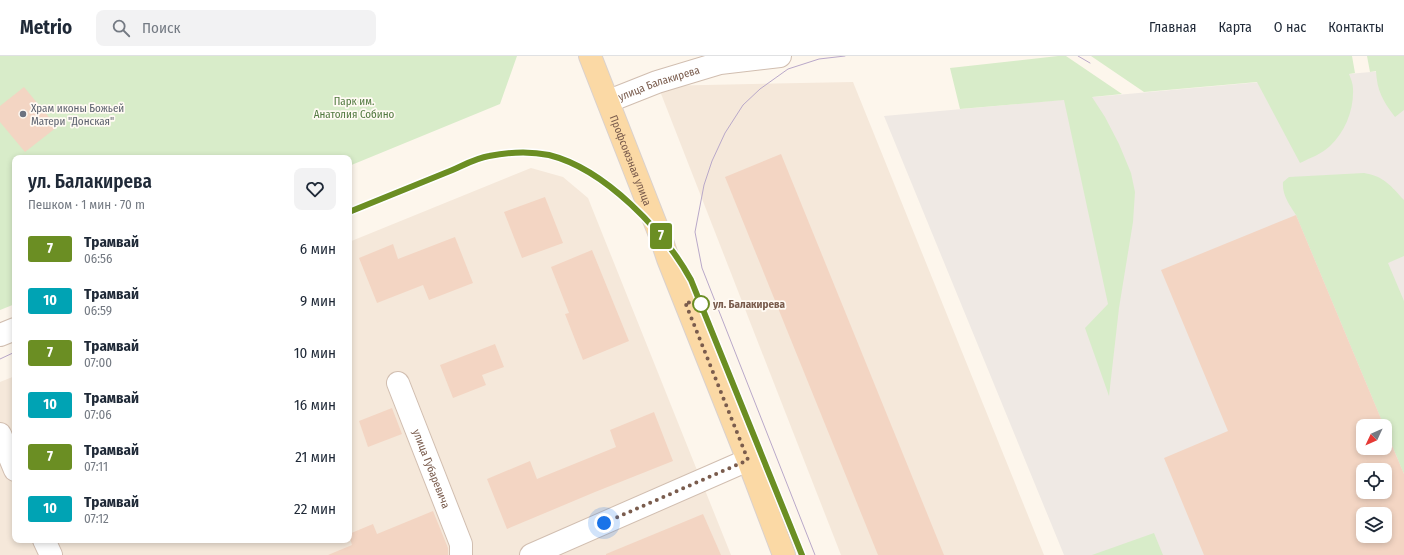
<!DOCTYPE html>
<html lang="ru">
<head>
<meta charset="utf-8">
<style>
  body { margin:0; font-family:"Fira Sans Condensed",sans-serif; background:#f2f2f3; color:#1f2937; height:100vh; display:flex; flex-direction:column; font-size:15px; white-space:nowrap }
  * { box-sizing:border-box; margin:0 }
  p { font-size:13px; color:#747a83 }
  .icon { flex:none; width:22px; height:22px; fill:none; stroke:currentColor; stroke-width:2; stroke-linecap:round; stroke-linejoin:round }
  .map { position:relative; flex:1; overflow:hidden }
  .drawer { position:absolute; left:12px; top:99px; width:340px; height:388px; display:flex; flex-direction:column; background:#fff; border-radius:8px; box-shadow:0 2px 6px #0003 }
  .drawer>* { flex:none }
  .badge { padding:0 8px; border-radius:3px; font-size:14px; line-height:26px }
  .needle { width:26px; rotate:226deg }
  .buttons { position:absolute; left:1356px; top:363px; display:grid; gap:8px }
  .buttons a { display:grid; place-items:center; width:36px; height:36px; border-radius:8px; background:#fff; box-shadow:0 2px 6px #0003; font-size:20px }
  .you { position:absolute; width:20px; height:20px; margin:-10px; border:3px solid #fff; border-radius:50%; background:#1a73e8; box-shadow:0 0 0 6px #1a73e833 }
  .map>.badge { position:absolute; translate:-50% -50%; box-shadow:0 0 0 2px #fff }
  .round { display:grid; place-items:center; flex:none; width:42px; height:42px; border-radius:8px; background:#f2f2f3 }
  .overview { display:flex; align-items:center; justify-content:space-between; height:68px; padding:0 16px }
  h1 { font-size:19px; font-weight:600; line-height:30px }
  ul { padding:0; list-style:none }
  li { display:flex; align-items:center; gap:12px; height:52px; padding:0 16px }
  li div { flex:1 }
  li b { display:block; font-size:15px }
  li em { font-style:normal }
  li .badge { min-width:44px; font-weight:700; text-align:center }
  header { display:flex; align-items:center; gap:24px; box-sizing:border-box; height:56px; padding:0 20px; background:#fff; border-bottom:1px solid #e0e1e3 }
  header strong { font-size:19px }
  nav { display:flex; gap:22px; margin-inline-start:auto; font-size:14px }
  .search { width:280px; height:36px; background:#f2f2f3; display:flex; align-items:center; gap:10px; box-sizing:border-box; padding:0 14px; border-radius:8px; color:#747a83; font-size:15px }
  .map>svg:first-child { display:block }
  .residential { fill:#f5e8da }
  .industrial { fill:#efe9e4; fill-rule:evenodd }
  .green { fill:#d8ecc9 }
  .building { fill:#f3d5c3; fill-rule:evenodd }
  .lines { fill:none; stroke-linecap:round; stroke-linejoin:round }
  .minor-casing { stroke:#d1beb0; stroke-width:24 }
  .major-casing { stroke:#dad1cd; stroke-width:24 }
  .minor { stroke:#fff; stroke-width:22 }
  .major { stroke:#fbd9a5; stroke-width:22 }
  .tram { stroke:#b9a8c9; stroke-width:1 }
  .line-casing { stroke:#fff; stroke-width:9 }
  .line { stroke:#6b8e23; stroke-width:6 }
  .walk { stroke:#7a5c4d; stroke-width:4; stroke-dasharray:0 7.2 }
  .worship-dot { fill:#6b7280; stroke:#fffaf3; stroke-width:1.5 }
  .stop-dot { fill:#fff; stroke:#6b8e23; stroke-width:2 }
  .labels { text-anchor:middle; stroke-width:3.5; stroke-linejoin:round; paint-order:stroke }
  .street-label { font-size:11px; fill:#7a5c4d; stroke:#fffaf3 }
  .park-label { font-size:11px; fill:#537a41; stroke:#fffaf3 }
  .worship-label { font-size:11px; fill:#5b616d; stroke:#fffaf3; text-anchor:start }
  .stop-label { font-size:11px; font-weight:bold; fill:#7a5c4d; stroke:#fffaf3; text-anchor:start }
</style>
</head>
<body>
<header>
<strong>Metrio</strong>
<div class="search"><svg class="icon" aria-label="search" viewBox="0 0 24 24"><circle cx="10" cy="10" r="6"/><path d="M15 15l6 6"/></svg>Поиск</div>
<nav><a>Главная</a><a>Карта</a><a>О нас</a><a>Контакты</a></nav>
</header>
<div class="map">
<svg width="1404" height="499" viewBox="0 0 1404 499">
  <rect width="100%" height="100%" fill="#fdf6ec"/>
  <!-- residential -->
  <g class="residential">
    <polygon points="853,26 1044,499 841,499 658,30"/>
    <polygon points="531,112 563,121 588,142 731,499 0,499 0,326 15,320 15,484 349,484 349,186"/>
  </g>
  <!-- industrial -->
  <path class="industrial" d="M1404,13V499H1064L884,60ZM1363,370H1385V392H1363ZM1363,414H1385V436H1363ZM1363,458H1385V480H1363Z"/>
  <!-- green -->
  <g class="green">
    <polygon points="0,0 517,0 500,48 349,110 349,102 15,102 15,248 0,254"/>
    <polygon points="1058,0 1066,0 1122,38 1092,41 1105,61 1119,88 1131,117 1135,136 1133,166 1119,252 1109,340 1085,272 1108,248 1064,44 960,53 950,12"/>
    <path d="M1091,0H1352L1355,17L1349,18C1351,23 1353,28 1353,33C1354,54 1345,76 1330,90C1322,98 1310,102 1300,107L1257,26L1144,36Z"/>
    <path d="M1367,0H1404V54L1395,61C1383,45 1377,35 1376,15L1370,16Z"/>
    <path d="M1364,117C1384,120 1391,130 1404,144V200L1388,207L1404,245V418L1296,159C1289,148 1282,139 1283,126L1289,121Z"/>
    <polygon points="1154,477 1163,499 1092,499"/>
  </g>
  <!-- building -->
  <g class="building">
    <polygon points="24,31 57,71 25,96 0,66 0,50"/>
    <polygon points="781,98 944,499 878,499 725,121"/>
    <polygon points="545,141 563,187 522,202 504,156"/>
    <path d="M1296,159L1384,370H1363V392H1385V373L1404,418V499H1204L1164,402L1228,375L1161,214ZM1363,414H1385V436H1363ZM1363,458H1385V480H1363Z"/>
    <polygon points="455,181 473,227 429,244 423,229 377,247 359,202 393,188 398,203"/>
    <polygon points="592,194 629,285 583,304 565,258 569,257 551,211"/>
    <polygon points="495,288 504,311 482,319 486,329 453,342 440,309"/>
    <polygon points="392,352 402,378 368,391 359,365"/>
    <polygon points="654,356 673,405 595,436 507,473 487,423 530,405 537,423 616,391 610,374"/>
    <polygon points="433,455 448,492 448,499 328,499 352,489 349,478 373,468 377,478"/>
    <polygon points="703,458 721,499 606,499 606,498"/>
  </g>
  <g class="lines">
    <defs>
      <g id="minor">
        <path id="s1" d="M609,45L657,26L720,7L780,0"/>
        <polyline points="0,279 15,273"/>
        <path id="s2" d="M398,327L461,488V499"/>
        <polyline points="0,378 15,414"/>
        <polyline points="44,484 51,499"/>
        <polyline points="531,499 748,404"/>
      </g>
      <g id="major">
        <path id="s3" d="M590,0L660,179L668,203L748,404L784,499"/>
      </g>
    </defs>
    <!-- minor casing -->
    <use href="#minor" class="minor-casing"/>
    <!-- major casing -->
    <use href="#major" class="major-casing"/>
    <!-- minor -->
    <use href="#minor" class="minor"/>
    <!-- major -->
    <use href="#major" class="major"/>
    <!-- tram -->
    <g class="tram">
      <polyline points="1078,0 1090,7"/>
      <path d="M349,156C382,143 414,130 447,116C460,111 476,102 489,100C509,96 530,94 549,99C604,113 665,175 691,224L802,499"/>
      <polyline points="0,303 15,296"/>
      <polyline points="815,499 702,212 695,176 704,129 712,105 725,77 743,49 760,33 788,13 819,3 845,0"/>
    </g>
  </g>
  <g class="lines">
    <defs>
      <path id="line" d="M349,156C383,142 416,129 450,115C462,110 476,102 489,100C509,96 530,95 549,99C605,113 664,175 691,224L802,499"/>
    </defs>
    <!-- line casing -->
    <use href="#line" class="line-casing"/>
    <!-- line -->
    <use href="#line" class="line"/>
    <!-- walk -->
    <polyline class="walk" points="604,467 748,404 685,246 701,248"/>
  </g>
  <!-- markers -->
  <circle class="worship-dot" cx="23" cy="58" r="4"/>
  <circle class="stop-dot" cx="701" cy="248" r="8"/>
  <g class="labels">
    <!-- street labels -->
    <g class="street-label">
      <text dy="4" stroke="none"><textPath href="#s1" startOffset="53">улица Балакирева</textPath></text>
      <text dy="4" stroke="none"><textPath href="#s3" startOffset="112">Профсоюзная улица</textPath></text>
      <text dy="4" stroke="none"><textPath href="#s2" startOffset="92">улица Губаревича</textPath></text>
    </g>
    <!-- park labels -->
    <g class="park-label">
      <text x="354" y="49">Парк им.<tspan x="354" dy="13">Анатолия Собино</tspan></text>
    </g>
    <!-- worship labels -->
    <g class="worship-label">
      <text x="31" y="56">Храм иконы Божьей<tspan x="31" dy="13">Матери "Донская"</tspan></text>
    </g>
    <!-- stop labels -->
    <g class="stop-label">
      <text x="713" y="252">ул. Балакирева</text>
    </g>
  </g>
</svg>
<div class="buttons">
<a><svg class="needle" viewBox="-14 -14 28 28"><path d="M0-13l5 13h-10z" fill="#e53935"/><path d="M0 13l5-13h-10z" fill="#747a83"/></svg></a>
<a><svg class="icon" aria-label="locate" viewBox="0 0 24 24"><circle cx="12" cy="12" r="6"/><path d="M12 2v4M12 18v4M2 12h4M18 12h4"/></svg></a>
<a><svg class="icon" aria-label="layers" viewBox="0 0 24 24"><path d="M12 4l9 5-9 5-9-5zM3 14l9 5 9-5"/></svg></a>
</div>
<div class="you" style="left:604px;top:467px"></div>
<b class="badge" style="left:661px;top:180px;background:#6b8e23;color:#fff">7</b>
<section class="drawer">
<div class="overview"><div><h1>ул. Балакирева</h1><p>Пешком · 1 мин · 70 m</p></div><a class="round"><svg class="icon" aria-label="heart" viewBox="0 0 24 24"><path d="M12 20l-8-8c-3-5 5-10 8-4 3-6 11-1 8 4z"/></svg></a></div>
<ul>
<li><span class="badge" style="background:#6b8e23;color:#fff">7</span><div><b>Трамвай</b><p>06:56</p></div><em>6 мин</em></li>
<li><span class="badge" style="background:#00a3b4;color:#fff">10</span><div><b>Трамвай</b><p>06:59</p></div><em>9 мин</em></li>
<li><span class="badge" style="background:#6b8e23;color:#fff">7</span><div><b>Трамвай</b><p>07:00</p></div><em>10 мин</em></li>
<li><span class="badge" style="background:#00a3b4;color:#fff">10</span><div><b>Трамвай</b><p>07:06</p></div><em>16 мин</em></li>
<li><span class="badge" style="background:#6b8e23;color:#fff">7</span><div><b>Трамвай</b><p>07:11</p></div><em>21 мин</em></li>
<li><span class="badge" style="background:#00a3b4;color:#fff">10</span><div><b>Трамвай</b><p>07:12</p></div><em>22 мин</em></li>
</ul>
</section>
</div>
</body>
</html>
